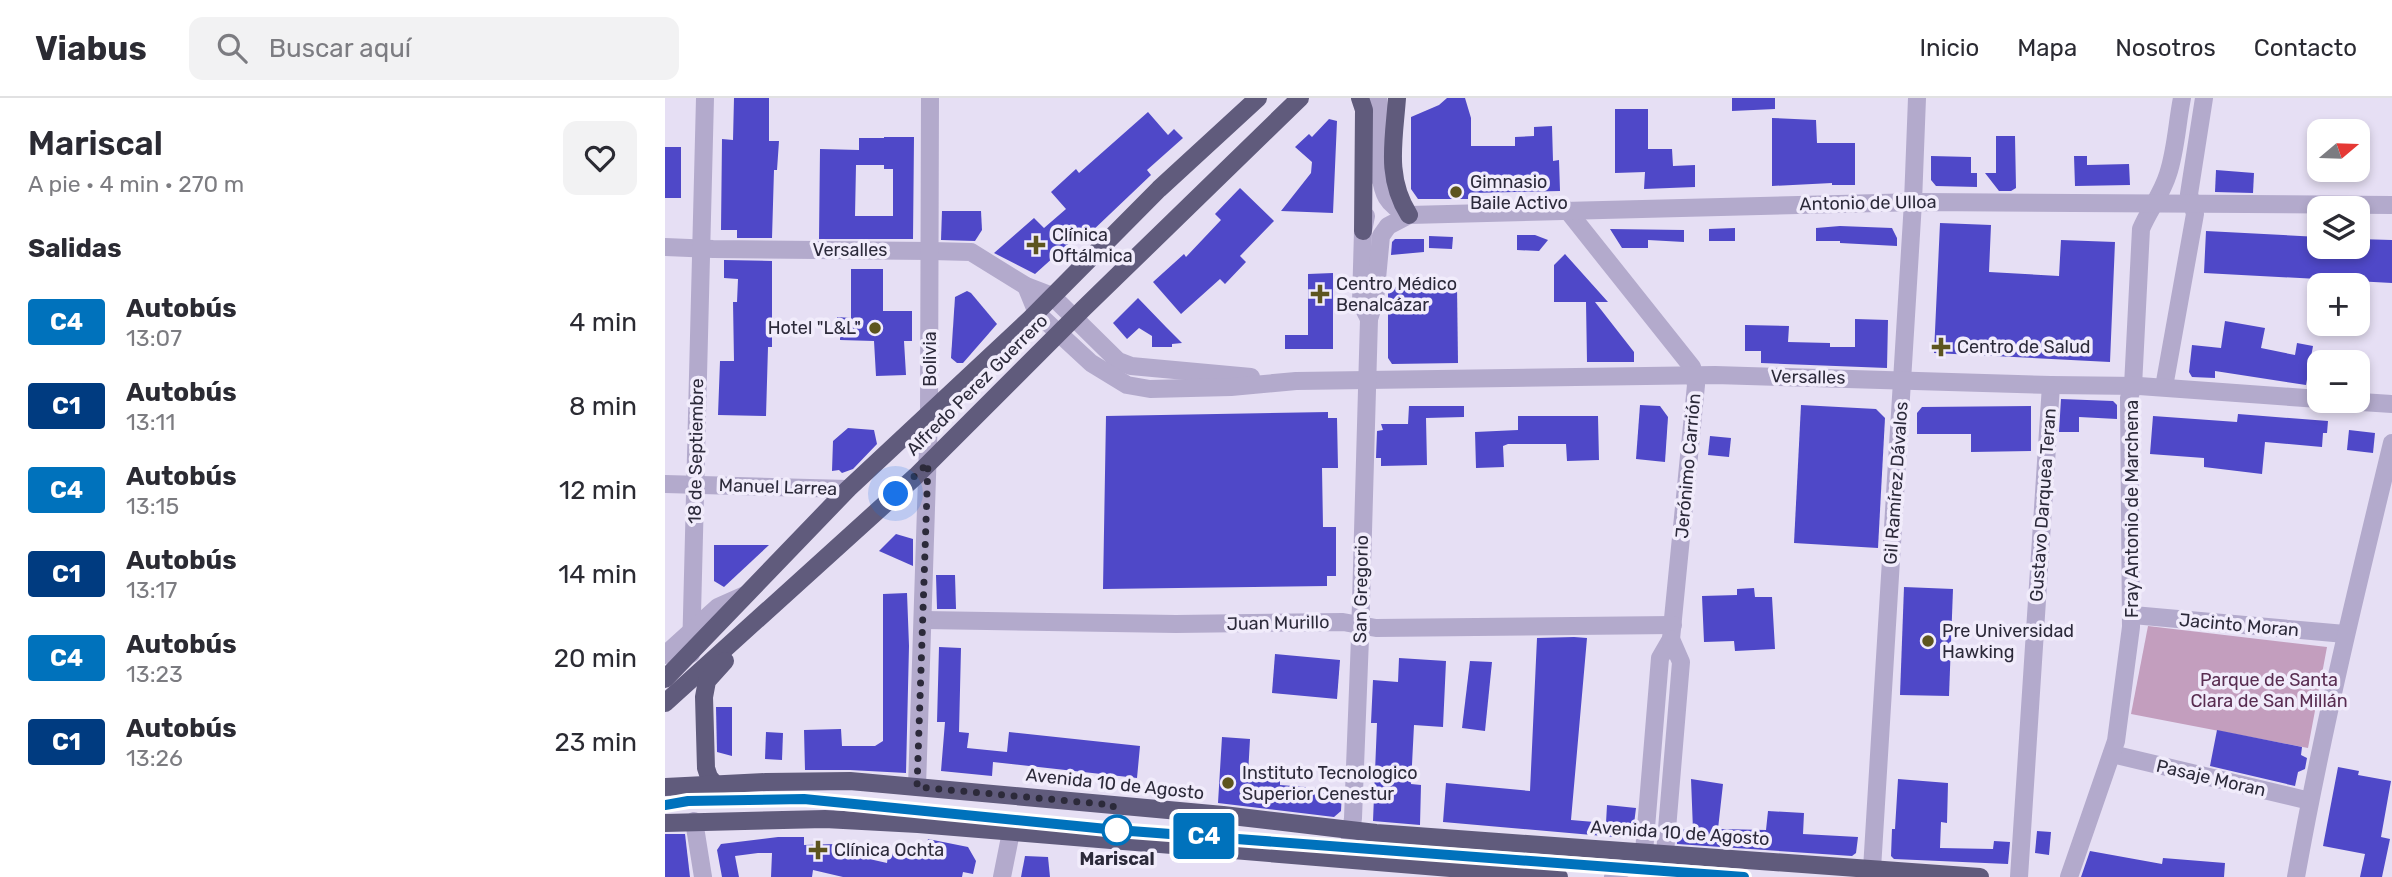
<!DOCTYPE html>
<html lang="es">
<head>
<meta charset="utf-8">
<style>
  body { margin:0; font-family:Rubik,sans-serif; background:#f2f2f3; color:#2b2b33; height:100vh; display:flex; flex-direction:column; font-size:26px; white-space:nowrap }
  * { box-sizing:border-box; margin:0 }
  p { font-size:23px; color:#7c7c81 }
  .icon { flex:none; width:38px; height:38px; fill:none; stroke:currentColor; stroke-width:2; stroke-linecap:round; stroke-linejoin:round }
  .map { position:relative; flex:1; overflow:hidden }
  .side { display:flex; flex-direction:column; background:#fff; width:665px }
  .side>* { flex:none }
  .badge { padding:0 14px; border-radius:5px; font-size:24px; line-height:46px }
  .needle { width:46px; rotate:71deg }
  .tools { position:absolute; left:1642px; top:21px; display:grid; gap:14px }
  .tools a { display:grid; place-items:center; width:63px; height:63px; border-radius:14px; background:#fff; box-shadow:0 4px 10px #0003; font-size:35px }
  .you { position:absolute; width:35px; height:35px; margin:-18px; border:5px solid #fff; border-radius:50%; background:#1a73e8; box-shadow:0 0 0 10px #1a73e833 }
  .map>.badge { position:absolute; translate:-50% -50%; box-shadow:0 0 0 4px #fff }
  h2 { padding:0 28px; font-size:26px; line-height:63px }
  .round { display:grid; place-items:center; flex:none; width:74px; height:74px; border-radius:14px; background:#f2f2f3 }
  .summary { display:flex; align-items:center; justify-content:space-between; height:119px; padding:0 28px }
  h1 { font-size:33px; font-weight:600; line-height:52px }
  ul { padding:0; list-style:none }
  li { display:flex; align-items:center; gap:21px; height:84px; padding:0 28px }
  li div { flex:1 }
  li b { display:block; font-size:26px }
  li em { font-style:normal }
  li .badge { min-width:77px; font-weight:700; text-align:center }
  header { display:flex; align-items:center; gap:42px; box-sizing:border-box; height:98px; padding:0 35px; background:#fff; border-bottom:2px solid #e1e1e2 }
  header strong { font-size:33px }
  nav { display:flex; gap:38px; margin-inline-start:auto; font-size:24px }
  .search { width:490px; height:63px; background:#f2f2f3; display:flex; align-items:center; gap:18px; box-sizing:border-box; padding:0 24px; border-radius:14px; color:#7c7c81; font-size:26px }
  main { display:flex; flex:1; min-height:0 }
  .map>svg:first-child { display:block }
  .green { fill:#c39ebe }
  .building { fill:#4f48c8; fill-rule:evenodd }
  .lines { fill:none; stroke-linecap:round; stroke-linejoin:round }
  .minor { stroke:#b3aacc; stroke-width:18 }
  .tertiary { stroke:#b3aacc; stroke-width:18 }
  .primary { stroke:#605b7c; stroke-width:18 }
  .line-casing { stroke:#fff; stroke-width:16 }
  .line { stroke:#0072bc; stroke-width:10 }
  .walk { stroke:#2c2a3a; stroke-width:7; stroke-dasharray:0 12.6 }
  .poi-dot { fill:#5d551e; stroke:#f1ecfb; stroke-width:2.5 }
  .stop-dot { fill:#fff; stroke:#0072bc; stroke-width:3.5 }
  .labels { text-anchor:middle; stroke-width:7; stroke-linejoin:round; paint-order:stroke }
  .poi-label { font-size:18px; fill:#2c2a3a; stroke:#f1ecfb; text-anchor:start }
  .street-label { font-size:18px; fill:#2c2a3a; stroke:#f1ecfb }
  .park-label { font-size:18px; fill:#592d51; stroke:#f1ecfb }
  .stop-label { font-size:18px; font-weight:bold; fill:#2c2a3a; stroke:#f1ecfb }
</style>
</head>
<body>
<header>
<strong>Viabus</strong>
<div class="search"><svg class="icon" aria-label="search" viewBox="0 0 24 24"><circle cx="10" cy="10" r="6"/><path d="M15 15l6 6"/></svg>Buscar aquí</div>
<nav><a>Inicio</a><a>Mapa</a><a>Nosotros</a><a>Contacto</a></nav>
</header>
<main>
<section class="side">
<div class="summary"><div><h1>Mariscal</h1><p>A pie · 4 min · 270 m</p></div><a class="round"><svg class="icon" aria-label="heart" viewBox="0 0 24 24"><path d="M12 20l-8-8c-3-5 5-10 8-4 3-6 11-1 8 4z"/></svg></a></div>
<h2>Salidas</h2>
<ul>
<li><span class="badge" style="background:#0072bc;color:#fff">C4</span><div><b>Autobús</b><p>13:07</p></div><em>4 min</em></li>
<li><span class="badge" style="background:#003b80;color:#fff">C1</span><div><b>Autobús</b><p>13:11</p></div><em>8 min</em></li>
<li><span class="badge" style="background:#0072bc;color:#fff">C4</span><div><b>Autobús</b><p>13:15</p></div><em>12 min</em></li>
<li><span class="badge" style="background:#003b80;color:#fff">C1</span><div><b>Autobús</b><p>13:17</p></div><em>14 min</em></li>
<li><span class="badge" style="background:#0072bc;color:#fff">C4</span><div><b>Autobús</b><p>13:23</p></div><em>20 min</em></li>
<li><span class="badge" style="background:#003b80;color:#fff">C1</span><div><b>Autobús</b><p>13:26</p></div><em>23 min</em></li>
</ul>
</section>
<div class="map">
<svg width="1727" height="779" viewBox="0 0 1727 779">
  <rect width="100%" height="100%" fill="#e6dff4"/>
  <!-- green -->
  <polygon class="green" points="1483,528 1662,549 1643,650 1466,616"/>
  <!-- building -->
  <g class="building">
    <polygon points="69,0 104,0 104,43 114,43 112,72 109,72 107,140 72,140 72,132 56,132 57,41 68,42"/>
    <polygon points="782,0 800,0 806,20 806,48 850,48 850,39 869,38 869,29 887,28 888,63 894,62 895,93 805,95 805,101 753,101 746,91 746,19 774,7"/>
    <polygon points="1067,0 1110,0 1110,11 1067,13"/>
    <polygon points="950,11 983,11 983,51 1007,51 1008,68 1030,67 1030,89 979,91 980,74 950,75"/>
    <polygon points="483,14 503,37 509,31 518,40 482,72 486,77 424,136 420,131 370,176 329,155 369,120 379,130 401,111 386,94 411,71 414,75"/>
    <polygon points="1107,20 1151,22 1152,45 1190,45 1190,87 1167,87 1167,85 1107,88"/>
    <polygon points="664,21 672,23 668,115 616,113 646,75 647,64 630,49 644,36 647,39"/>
    <polygon points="1331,38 1350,38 1351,90 1346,93 1334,93 1320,75 1331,75"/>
    <path d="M219,39H249L248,141H154L155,51L194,52V40H219ZM191,67H219V71H228V118H190Z"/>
    <rect x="0" y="49" width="16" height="51"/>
    <polygon points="1266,58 1306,59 1306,75 1312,75 1312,89 1271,88 1266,82"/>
    <polygon points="1409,58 1422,58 1422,67 1464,66 1465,87 1410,88"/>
    <polygon points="1551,72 1589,75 1588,95 1550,94"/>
    <polygon points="575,90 609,123 575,158 581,164 560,186 555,181 516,216 488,184 519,156 521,159 556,122 550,116"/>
    <polygon points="277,113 316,113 317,132 310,143 276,142"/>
    <polygon points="1275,125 1326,127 1324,174 1394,178 1396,142 1450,144 1445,264 1269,255"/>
    <polygon points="1175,128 1227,130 1232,140 1232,148 1175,145 1175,143 1151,143 1151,130"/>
    <polygon points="1070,130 1070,143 1044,143 1044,131"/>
    <polygon points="945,131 1019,132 1019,144 983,142 983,150 957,150"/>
    <polygon points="1541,133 1654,139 1654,149 1692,149 1692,141 1727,142 1727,185 1539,175"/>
    <polygon points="852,137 870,137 883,142 874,153 852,152"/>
    <polygon points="764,138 788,139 787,151 764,150"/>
    <polygon points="730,141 759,141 759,154 726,157 727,144"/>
    <polygon points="900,156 943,204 930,204 969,254 969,264 922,264 921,204 889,204 889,167"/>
    <polygon points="59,162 107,163 107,249 103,249 101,318 53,317 55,263 69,263 68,204 72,204 73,181 59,180"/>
    <polygon points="186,171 218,171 218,213 247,213 247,243 239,243 241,277 211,278 209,243 175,242 175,236 172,236 172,219 186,220"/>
    <polygon points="668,175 668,251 620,251 620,237 643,237 643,176"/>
    <polygon points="792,188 793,265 727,266 723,260 723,189"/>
    <polygon points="302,193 306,195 332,226 298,265 292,265 286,260 290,199"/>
    <polygon points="473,200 501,229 517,245 507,246 507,249 487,249 487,238 474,230 462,241 448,225"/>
    <polygon points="1190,221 1223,222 1222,270 1096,265 1096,253 1080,253 1080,227 1124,228 1123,244 1165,245 1165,249 1190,249"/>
    <polygon points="1560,223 1600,230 1596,250 1630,257 1632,245 1648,248 1641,287 1550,273 1550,280 1527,279 1524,274 1527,247 1556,250"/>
    <polygon points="1396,301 1448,303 1452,307 1452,321 1414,319 1414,334 1394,334"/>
    <polygon points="975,307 995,308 1003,319 1000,364 971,361"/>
    <polygon points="1136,307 1211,311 1220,320 1213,450 1129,445"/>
    <polygon points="744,308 799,308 799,319 761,320 762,367 716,368 716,360 711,360 712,333 718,332 716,326 743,326"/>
    <polygon points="1366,308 1366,353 1306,354 1306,336 1252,336 1252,315 1257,309"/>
    <polygon points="663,314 663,320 672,320 673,370 657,370 658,429 671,429 671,478 662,478 662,488 438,491 441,318"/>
    <polygon points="1573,316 1663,323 1662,335 1658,335 1657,349 1600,344 1597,376 1539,369 1539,360 1485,356 1488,318 1572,324"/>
    <polygon points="853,318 933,318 934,362 902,363 901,346 843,346 838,348 839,369 811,370 810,334 853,332"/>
    <polygon points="183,330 209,332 212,346 188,371 177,375 174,372 167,373 168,343"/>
    <polygon points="1684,332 1710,335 1708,355 1682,352"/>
    <polygon points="1045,338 1066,340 1064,359 1043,357"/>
    <polygon points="231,436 248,441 248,468 214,453"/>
    <polygon points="49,447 104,447 59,489 49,483"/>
    <polygon points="271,477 290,477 291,511 272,511"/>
    <polygon points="1239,489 1288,491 1284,598 1235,597"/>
    <polygon points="1089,490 1090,499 1107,499 1110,551 1070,553 1069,543 1039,544 1037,498 1072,497 1072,491"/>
    <polygon points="242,495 244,548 241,675 185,672 140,672 139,632 176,631 177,648 210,648 218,643 218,496"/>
    <polygon points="909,539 922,540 906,722 941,725 942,707 971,710 968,734 961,740 778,724 781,685 865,693 872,540"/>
    <polygon points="274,549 296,550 294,634 304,635 302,650 342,654 344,634 475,648 472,680 328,664 327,678 276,673 280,624 272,624"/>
    <polygon points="610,556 675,562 672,601 607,595"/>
    <polygon points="734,560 781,563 778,629 749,627 746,686 756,687 755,727 708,723 712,625 706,625 708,582 733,584"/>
    <polygon points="805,563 827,564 820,633 797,630"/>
    <polygon points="51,609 67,609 67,658 52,654"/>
    <polygon points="1552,632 1637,649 1636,657 1642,660 1640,671 1633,674 1630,688 1545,668"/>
    <polygon points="101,634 118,635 117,662 100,661"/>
    <polygon points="557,639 585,641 583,677 615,680 615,687 677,692 676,713 669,719 553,705"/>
    <polygon points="1673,669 1694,673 1693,677 1726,683 1716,739 1725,741 1717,779 1695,779 1700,756 1658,748"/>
    <polygon points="1026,681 1058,686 1053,731 1101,732 1103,713 1139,715 1138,736 1193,739 1191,755 1187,758 1012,746 1013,731 1028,732"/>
    <polygon points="1233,681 1283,685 1282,725 1276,724 1275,750 1328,751 1329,743 1345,744 1343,766 1229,761 1226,758 1227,731 1230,731"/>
    <polygon points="1372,733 1386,734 1384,757 1370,755"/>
    <polygon points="0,736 20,736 25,779 0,779"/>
    <polygon points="113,739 139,739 139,747 170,746 169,753 222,765 224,750 259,758 263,741 303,749 311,763 308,776 298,774 297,779 178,779 148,772 147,779 106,779 107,755 93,755 70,758 74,779 57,779 52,752 56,746"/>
    <polygon points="1425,753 1497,766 1498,760 1560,765 1559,779 1416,779"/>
    <polygon points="360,758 383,759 385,779 356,779"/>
  </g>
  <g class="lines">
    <!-- minor -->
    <g class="minor">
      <polyline points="902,112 1027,269 1031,287 1006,541 995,560 979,754 948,779"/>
      <polyline points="0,149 48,151 266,153"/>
      <polyline points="1499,289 1530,116 1524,96 1539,0"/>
      <polyline points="0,386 183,391"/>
      <polyline points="1468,517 1680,536"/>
      <polyline points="259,522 511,526 678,524 711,530 1008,527"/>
      <polyline points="1447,656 1645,703"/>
      <polyline points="29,723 38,779"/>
      <polyline points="1000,755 1016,564 1006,541"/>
      <polyline points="1207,771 1248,104 1252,0"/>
      <polyline points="337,779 346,734"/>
      <polyline points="1354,779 1386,287"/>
      <path d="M1404,779L1451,643L1466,529L1464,300L1468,288L1476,131C1484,112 1497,96 1503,76C1511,52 1512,25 1517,0"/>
      <path d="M1631,779C1657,633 1692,489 1727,345"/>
    </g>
    <!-- tertiary -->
    <g class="tertiary">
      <path d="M713,66C718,92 717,105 744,117L1255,104L1727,107"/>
      <polyline points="710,77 716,26 713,0"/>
      <polyline points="701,118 698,133 696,205 704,221"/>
      <polyline points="266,153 306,154 361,188 387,198 453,263 466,268 586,279"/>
      <polyline points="361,188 372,215 426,265 462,287 485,291 566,289 631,283 1050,277 1386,287 1474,288 1654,301"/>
      <polyline points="1681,303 1727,306"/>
      <polyline points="26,556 40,0"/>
      <polyline points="0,557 53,509 80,497"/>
      <polyline points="252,689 264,317 265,0"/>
      <polyline points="682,761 688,720 695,540 704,221 710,202 716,138 723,128 744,117"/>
    </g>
    <!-- primary -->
    <g class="primary">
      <polyline points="695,0 699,12 698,133"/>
      <path d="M732,0C729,42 720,79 744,117"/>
      <polyline points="0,581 183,391 365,221 494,91 593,0"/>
      <polyline points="0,605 251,378 418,211 635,0"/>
      <polyline points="50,686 44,679 41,670 39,599 42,583 60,563"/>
      <polyline points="0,689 101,684 185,683 558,717 711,735 1315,779"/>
      <polyline points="0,725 160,721 253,726 894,779"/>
    </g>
  </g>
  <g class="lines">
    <defs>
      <polyline id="line" points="0,707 23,703 139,701 452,732 1079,779"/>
    </defs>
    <!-- line casing -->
    <use href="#line" class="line-casing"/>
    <!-- line -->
    <use href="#line" class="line"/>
    <!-- walk -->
    <polyline class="walk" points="231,396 263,365 252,689 448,707 452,732"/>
  </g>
  <!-- markers -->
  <g class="poi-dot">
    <circle cx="791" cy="94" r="7"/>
    <path d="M367.5 136.5h7v7h7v7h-7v7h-7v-7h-7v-7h7z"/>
    <path d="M651.5 185.5h7v7h7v7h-7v7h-7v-7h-7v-7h7z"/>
    <circle cx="210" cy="230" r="7"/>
    <path d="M1272.5 238.5h7v7h7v7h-7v7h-7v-7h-7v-7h7z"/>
    <circle cx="1263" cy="543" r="7"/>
    <circle cx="563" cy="685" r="7"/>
    <path d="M149.5 741.5h7v7h7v7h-7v7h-7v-7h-7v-7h7z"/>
  </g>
  <circle class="stop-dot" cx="452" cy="732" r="14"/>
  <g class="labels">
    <!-- poi labels -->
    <g class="poi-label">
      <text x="805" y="90">Gimnasio<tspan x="805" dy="21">Baile Activo</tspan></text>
      <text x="387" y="143">Clínica<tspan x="387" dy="21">Oftálmica</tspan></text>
      <text x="671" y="192">Centro Médico<tspan x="671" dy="21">Benalcázar</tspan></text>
      <text x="196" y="236" text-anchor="end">Hotel "L&amp;L"</text>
      <text x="1292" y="255">Centro de Salud</text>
      <text x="1277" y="539">Pre Universidad<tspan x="1277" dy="21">Hawking</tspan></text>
      <text x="577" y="681">Instituto Tecnologico<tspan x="577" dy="21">Superior Cenestur</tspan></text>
      <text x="169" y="758">Clínica Ochta</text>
    </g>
    <!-- street labels -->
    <g class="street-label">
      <text transform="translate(1203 105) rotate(-1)" y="6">Antonio de Ulloa</text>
      <text x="185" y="158">Versalles</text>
      <text transform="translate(265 261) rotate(-90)" y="6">Bolivia</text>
      <text transform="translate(1143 279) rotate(1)" y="6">Versalles</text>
      <text transform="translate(312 287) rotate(-45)" y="6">Alfredo Perez Guerrero</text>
      <text transform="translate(31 353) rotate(-89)" y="6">18 de Septiembre</text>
      <text transform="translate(1023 368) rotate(-85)" y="6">Jerónimo Carrión</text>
      <text transform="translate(1231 385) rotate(-86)" y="6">Gil Ramírez Dávalos</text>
      <text transform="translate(113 389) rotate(2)" y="6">Manuel Larrea</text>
      <text transform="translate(1378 407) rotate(-86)" y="6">Gustavo Darquea Teran</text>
      <text transform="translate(1467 411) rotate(-90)" y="6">Fray Antonio de Marchena</text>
      <text transform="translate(696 491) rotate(-89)" y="6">San Gregorio</text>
      <text transform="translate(613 525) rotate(-1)" y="6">Juan Murillo</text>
      <text transform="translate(1574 527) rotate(5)" y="6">Jacinto Moran</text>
      <text transform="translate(1546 680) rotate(13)" y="6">Pasaje Moran</text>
      <text transform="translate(450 686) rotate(6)" y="6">Avenida 10 de Agosto</text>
      <text transform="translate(1015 735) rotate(4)" y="6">Avenida 10 de Agosto</text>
    </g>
    <!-- park labels -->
    <g class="park-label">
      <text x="1604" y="588">Parque de Santa<tspan x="1604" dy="21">Clara de San Millán</tspan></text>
    </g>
    <!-- stop labels -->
    <g class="stop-label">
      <text x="452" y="767">Mariscal</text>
    </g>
  </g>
</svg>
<div class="tools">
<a><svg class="needle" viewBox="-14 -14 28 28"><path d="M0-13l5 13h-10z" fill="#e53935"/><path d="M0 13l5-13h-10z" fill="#7c7c81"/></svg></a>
<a><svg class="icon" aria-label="layers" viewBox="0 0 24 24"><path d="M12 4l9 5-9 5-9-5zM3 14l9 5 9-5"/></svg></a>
<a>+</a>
<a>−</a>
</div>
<div class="you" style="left:231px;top:396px"></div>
<b class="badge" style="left:539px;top:738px;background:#0072bc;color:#fff">C4</b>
</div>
</main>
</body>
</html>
